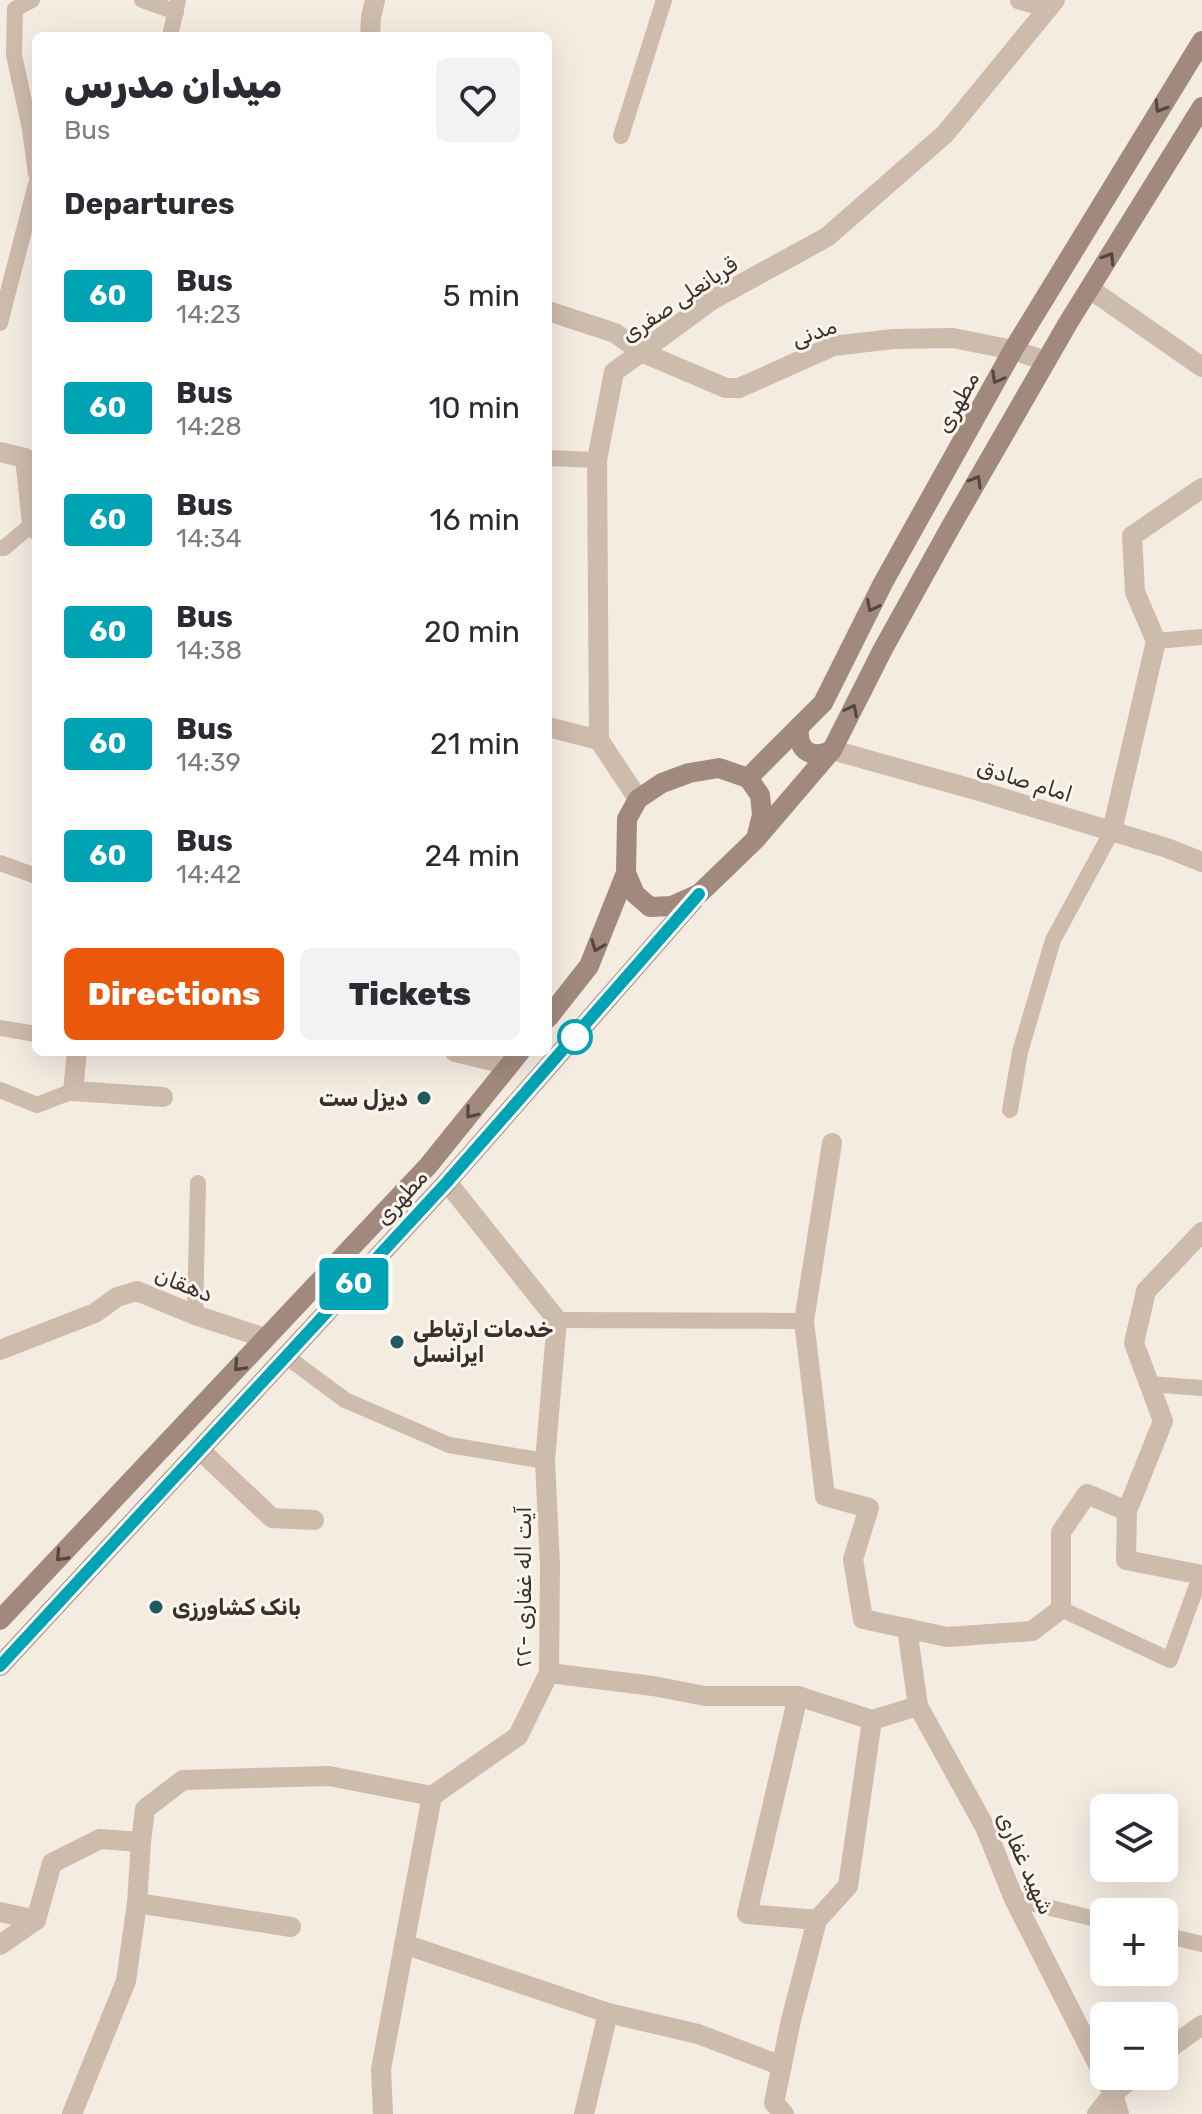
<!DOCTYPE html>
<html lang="en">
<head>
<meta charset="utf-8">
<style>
  body { margin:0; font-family:Rubik,"Noto Sans Arabic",sans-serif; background:#f2f2f3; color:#2b2b33; height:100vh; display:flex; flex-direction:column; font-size:30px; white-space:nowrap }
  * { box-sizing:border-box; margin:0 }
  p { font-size:26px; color:#7c7c81 }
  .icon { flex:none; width:44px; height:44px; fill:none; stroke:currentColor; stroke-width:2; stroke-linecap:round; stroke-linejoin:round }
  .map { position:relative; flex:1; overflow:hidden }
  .panel { position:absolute; left:32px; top:32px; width:520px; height:1024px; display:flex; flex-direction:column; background:#fff; border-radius:12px; box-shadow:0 8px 32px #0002 }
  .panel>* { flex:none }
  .badge { padding:0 16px; border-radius:6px; font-size:28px; line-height:52px }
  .buttons { position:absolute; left:1090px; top:1794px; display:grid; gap:16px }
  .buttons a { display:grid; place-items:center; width:88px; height:88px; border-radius:12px; background:#fff; box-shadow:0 8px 32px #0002; font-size:40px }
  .map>.badge { position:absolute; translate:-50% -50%; box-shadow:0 0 0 4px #fff }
  h2 { padding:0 32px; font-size:30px; line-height:72px }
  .round { display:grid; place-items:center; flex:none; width:84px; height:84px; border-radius:12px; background:#f2f2f3 }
  .overview { display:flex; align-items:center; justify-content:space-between; height:136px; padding:0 32px }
  h1 { font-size:38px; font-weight:800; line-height:60px }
  .primary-button { display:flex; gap:16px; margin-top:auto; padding:16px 32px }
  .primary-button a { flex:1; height:92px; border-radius:12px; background:#ea580c; color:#fff; font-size:32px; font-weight:800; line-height:92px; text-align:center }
  .primary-button a+a { background:#f2f2f3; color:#2b2b33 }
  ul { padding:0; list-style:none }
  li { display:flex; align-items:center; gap:24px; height:112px; padding:0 32px }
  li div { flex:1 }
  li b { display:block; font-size:30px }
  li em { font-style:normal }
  li .badge { min-width:88px; font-weight:700; text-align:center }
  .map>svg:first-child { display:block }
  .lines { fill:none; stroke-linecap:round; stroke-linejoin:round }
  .service { stroke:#cdbbac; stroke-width:16 }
  .minor { stroke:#cdbbac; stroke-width:20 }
  .secondary { stroke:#a18a7d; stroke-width:20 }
  .oneway { stroke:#544640 }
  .line-casing { stroke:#fff; stroke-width:18 }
  .line { stroke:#00a3b4; stroke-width:12 }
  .stop-dot { fill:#fff; stroke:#00a3b4; stroke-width:4 }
  .poi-dot { fill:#1f5a5e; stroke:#fbf5ee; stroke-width:3 }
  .labels { text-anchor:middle; stroke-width:6; stroke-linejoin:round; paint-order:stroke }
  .street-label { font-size:22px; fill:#3b302b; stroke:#fbf5ee }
  .poi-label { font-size:22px; font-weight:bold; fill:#3b302b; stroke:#fbf5ee; text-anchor:start }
</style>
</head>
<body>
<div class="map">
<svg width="1202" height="2114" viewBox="0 0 1202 2114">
  <rect width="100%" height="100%" fill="#f4ebe1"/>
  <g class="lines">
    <!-- service -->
    <g class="service">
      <polyline points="32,0 15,9 14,55 30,129 36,174"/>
      <polyline points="142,0 176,12"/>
      <polyline points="170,36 178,0"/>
      <polyline points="621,136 664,0"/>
      <polyline points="0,323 36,184"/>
      <polyline points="548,458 597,460"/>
      <polyline points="0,548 4,548 32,524"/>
      <polyline points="1156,641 1202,637"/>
      <polyline points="0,863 36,876"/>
      <polyline points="0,1028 36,1034"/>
      <polyline points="0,1090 37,1105 73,1091"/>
      <polyline points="1010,1110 1020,1052 1053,940 1112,831"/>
      <polyline points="195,1315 198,1183"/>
      <polyline points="557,1320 804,1321"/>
      <polyline points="287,1357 345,1400 449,1445 545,1461"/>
      <polyline points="1149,1384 1202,1388"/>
      <polyline points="1061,1609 1170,1660 1201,1574"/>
      <polyline points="1014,1899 1104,1921"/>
      <polyline points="1164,1935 1202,1944"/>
    </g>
    <!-- minor -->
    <g class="minor">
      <polyline points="1020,0 1049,7"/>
      <polyline points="370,36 371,17 375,0"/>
      <polyline points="1090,289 1202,367"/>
      <polyline points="548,311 615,333 641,352 726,388 739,388 833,346 893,339 953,338 1013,350 1046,361"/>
      <polyline points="0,452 25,458 32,524 36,530"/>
      <polyline points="548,727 599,740"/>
      <polyline points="832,750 976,790 1167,848 1202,862"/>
      <polyline points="638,799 599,740 597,460 614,372 712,300 827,237 945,134 1055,0"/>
      <polyline points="1112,831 1156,641 1135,592 1132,536 1202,488"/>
      <polyline points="77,1052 73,1091 163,1097"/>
      <polyline points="455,1052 509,1065"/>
      <polyline points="832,1143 804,1321 825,1496 869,1508 853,1559 863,1619 947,1637 1032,1631 1061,1609 1061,1532 1087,1494 1127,1511"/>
      <polyline points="1202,1232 1146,1291 1134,1343 1163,1421 1127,1511 1126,1560 1202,1575"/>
      <polyline points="0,1350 95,1313 117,1297 137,1291 195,1315 265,1338"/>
      <polyline points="200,1450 272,1518 314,1520"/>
      <polyline points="907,1628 918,1706 985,1827 1014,1899 1113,2094 1119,2114"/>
      <polyline points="549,1673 653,1686 705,1696 798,1696 872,1720 918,1706"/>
      <polyline points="798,1696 747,1914 817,1920"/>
      <polyline points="137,1903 291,1927"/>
      <polyline points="0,1912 36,1920"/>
      <polyline points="404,1944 608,2013 698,2034 782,2066"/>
      <polyline points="0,1945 36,1920 52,1863 100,1839 141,1842"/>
      <polyline points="1164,2052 1202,2025"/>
      <polyline points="72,2114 126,1981 137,1903 141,1842 145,1809 183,1780 329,1776 432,1796 518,1736 549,1673 550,1565 545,1461 557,1320 447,1182"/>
      <polyline points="383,2114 381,2069 432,1796"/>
      <polyline points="584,2114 608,2013"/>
      <polyline points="784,2114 774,2103 791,2020 817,1920 848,1886 872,1720"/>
      <polyline points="1097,2114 1113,2094 1134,2076"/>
    </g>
    <!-- secondary -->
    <g class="secondary">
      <path d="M799,727C797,751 811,760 832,750"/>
      <polyline points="748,778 823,703 883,583 1013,350 1202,41"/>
      <polyline points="756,839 762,815 760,795 748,778 719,768 689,773 662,783 638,799 627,819 626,873 635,894 650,907 672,906 699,894 756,839 832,750 883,649 950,528 1068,323 1202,107"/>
      <polyline points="548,1018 589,966 626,873"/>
      <polyline points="0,1620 428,1166 520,1052"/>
      <polyline points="0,1666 447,1182 693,901"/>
    </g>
  </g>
  <!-- one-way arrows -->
  <defs><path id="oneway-chevron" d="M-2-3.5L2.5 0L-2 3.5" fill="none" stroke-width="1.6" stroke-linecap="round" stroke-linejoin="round" transform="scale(2)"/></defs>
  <g class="oneway">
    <use href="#oneway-chevron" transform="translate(1160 107) rotate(122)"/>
    <use href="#oneway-chevron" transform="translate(1109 258) rotate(-58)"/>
    <use href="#oneway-chevron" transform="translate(997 378) rotate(119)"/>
    <use href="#oneway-chevron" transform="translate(976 481) rotate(-60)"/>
    <use href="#oneway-chevron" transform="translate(872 606) rotate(117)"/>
    <use href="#oneway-chevron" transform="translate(852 710) rotate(-63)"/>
    <use href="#oneway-chevron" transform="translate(597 946) rotate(112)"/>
    <use href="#oneway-chevron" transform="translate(471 1113) rotate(129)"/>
    <use href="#oneway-chevron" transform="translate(239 1366) rotate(133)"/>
    <use href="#oneway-chevron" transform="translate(61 1556) rotate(133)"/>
  </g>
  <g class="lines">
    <defs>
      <polyline id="line" points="0,1666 447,1182 699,894"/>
    </defs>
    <!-- line casing -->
    <use href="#line" class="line-casing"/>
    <!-- line -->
    <use href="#line" class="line"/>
  </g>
  <!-- markers -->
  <circle class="stop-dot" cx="575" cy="1037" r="16"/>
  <g class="poi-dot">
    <circle cx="424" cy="1098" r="8"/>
    <circle cx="397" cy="1342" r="8"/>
    <circle cx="156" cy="1607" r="8"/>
  </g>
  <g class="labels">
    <!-- street labels -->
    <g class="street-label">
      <text transform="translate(679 299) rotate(-34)" y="8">قربانعلی صفری</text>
      <text transform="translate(814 332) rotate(-19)" y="8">مدنی</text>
      <text transform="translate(957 402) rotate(-61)" y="8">مطهری</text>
      <text transform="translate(1025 780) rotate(17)" y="8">امام صادق</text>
      <text transform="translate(401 1197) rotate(-48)" y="8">مطهری</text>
      <text transform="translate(184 1284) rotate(21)" y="8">دهقان</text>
      <text transform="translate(523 1587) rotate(-90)" y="8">۲۲- آیت اله غفاری</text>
      <text transform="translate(1026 1863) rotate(66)" y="8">شهید غفاری</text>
    </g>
    <!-- poi labels -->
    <g class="poi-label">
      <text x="408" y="1106" text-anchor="end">دیزل ست</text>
      <text x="413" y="1337">خدمات ارتباطی<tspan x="413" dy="25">ایرانسل</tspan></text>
      <text x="172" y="1615">بانک کشاورزی</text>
    </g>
  </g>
</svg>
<div class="buttons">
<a><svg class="icon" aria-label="layers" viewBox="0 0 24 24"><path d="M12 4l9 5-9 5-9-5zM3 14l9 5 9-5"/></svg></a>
<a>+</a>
<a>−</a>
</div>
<b class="badge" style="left:354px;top:1284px;background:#00a3b4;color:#fff">60</b>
<section class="panel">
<div class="overview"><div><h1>میدان مدرس</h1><p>Bus</p></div><a class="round"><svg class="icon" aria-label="heart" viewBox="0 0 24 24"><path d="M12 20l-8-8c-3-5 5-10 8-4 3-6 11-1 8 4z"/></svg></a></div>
<h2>Departures</h2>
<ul>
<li><span class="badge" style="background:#00a3b4;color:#fff">60</span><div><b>Bus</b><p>14:23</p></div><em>5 min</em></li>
<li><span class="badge" style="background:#00a3b4;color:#fff">60</span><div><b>Bus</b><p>14:28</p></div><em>10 min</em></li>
<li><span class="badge" style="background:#00a3b4;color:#fff">60</span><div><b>Bus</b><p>14:34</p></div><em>16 min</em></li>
<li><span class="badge" style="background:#00a3b4;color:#fff">60</span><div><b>Bus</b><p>14:38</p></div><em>20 min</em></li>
<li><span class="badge" style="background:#00a3b4;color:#fff">60</span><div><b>Bus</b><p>14:39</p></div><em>21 min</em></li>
<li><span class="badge" style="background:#00a3b4;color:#fff">60</span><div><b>Bus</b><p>14:42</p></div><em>24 min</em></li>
</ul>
<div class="primary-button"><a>Directions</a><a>Tickets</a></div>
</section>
</div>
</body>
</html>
